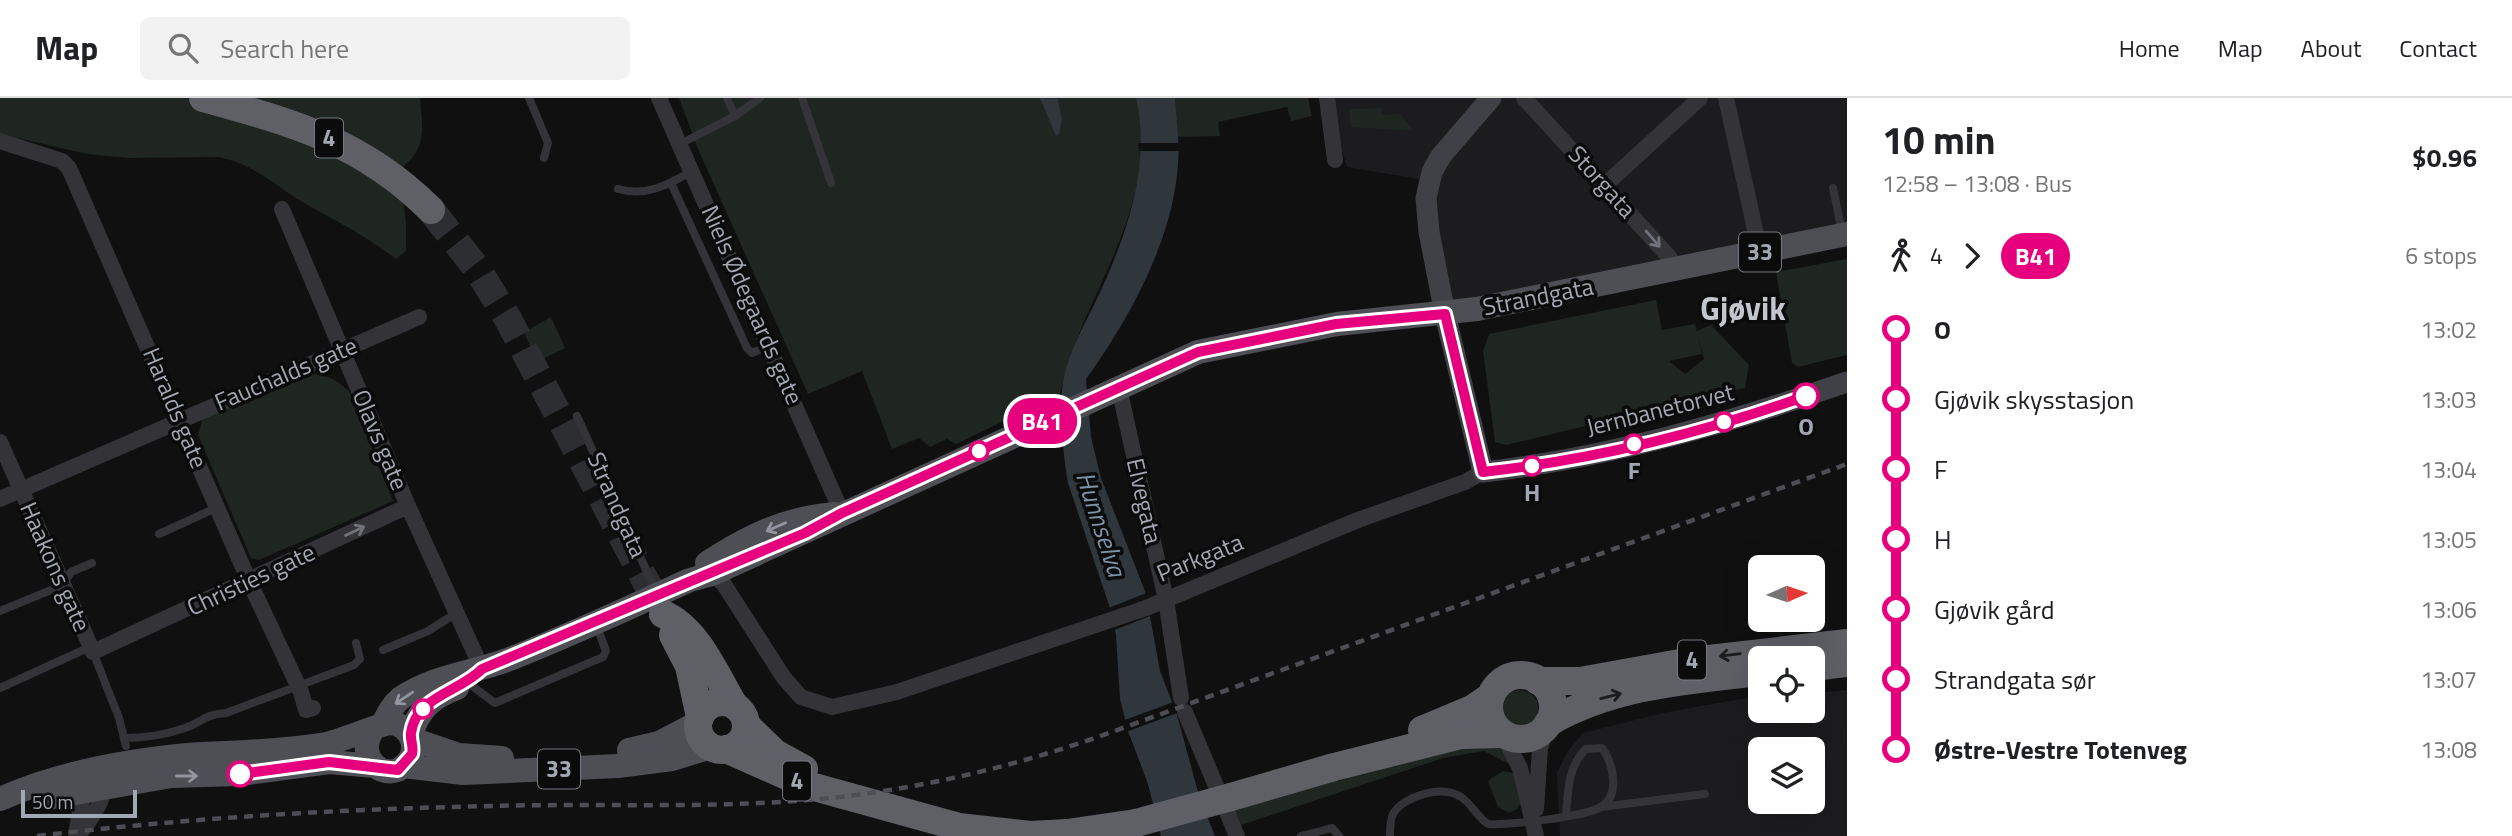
<!DOCTYPE html>
<html lang="en">
<head>
<meta charset="utf-8">
<style>
  body { margin:0; font-family:"Titillium Web",sans-serif; background:#f2f2f2; color:#202124; height:100vh; display:flex; flex-direction:column; font-size:26px; white-space:nowrap }
  * { box-sizing:border-box; margin:0 }
  p { font-size:23px; color:#757577 }
  .icon { flex:none; width:38px; height:38px; fill:none; stroke:currentColor; stroke-width:2; stroke-linecap:round; stroke-linejoin:round }
  .map { position:relative; flex:1; overflow:hidden }
  .drawer { display:flex; flex-direction:column; background:#fff; width:665px }
  .drawer>* { flex:none }
  .badge { padding:0 14px; border-radius:23px; font-size:24px; line-height:46px }
  .needle { width:46px; rotate:87deg }
  .tools { position:absolute; left:1748px; top:457px; display:grid; gap:14px }
  .tools a { display:grid; place-items:center; width:77px; height:77px; border-radius:10px; background:#fff; box-shadow:0 7px 28px #0002; font-size:35px }
  .scale { position:absolute; left:21px; bottom:18px; width:116px; box-sizing:border-box; padding-left:7px; border:4px solid #a3a7b1; border-top:0; font-size:19px; line-height:24px; white-space:nowrap; color:#a3a7b1; -webkit-text-stroke:5px #0b0b0c; paint-order:stroke }
  .map>.badge { position:absolute; translate:-50% -50%; box-shadow:0 0 0 4px #fff }
  .legs { display:flex; align-items:center; gap:10px; height:77px; padding:0 35px; font-size:23px }
  .legs p { margin-inline-start:auto }
  .overview { display:flex; align-items:center; justify-content:space-between; height:119px; padding:0 35px }
  h1 { font-size:38px; font-weight:700; line-height:52px }
  ul { padding:0 35px; list-style:none }
  li { display:flex; align-items:center; gap:24px; height:70px; font-size:26px }
  li i { display:grid; place-items:center; width:10px; height:100%; margin:0 9px; background:currentColor }
  li i::after { content:''; width:18px; height:18px; margin:-9px; border:5px solid; border-radius:50%; background:#fff }
  li p { margin-inline-start:auto }
  li:first-child i { background:linear-gradient(#0000 50%,currentColor 0) }
  li:last-child i { background:linear-gradient(currentColor 50%,#0000 0) }
  header { display:flex; align-items:center; gap:42px; box-sizing:border-box; height:98px; padding:0 35px; background:#fff; border-bottom:2px solid #e0e0e0 }
  header strong { font-size:33px }
  nav { display:flex; gap:38px; margin-inline-start:auto; font-size:24px }
  .search { width:490px; height:63px; background:#f2f2f2; display:flex; align-items:center; gap:18px; box-sizing:border-box; padding:0 24px; border-radius:10px; color:#757577; font-size:26px }
  main { display:flex; flex:1; min-height:0 }
  .map>svg:first-child { display:block }
  .built { fill:#1c1c1e; fill-rule:evenodd }
  .green { fill:#1f2520; fill-rule:evenodd }
  .water { fill:#2f363c }
  .pier { fill:#101011 }
  .lines { fill:none; stroke-linecap:round; stroke-linejoin:round }
  .highway-tunnel { stroke:#2d2e31; stroke-width:28; stroke-dasharray:28 14; stroke-linecap:butt }
  .lane { stroke:#343438; stroke-width:8 }
  .street { stroke:#343438; stroke-width:16 }
  .secondary { stroke:#404146; stroke-width:21 }
  .primary { stroke:#4e4f55; stroke-width:24 }
  .highway { stroke:#5e6066; stroke-width:28 }
  .rail { stroke:#4d4e53; stroke-width:4.5; stroke-dasharray:9 7; stroke-linecap:butt }
  .highway-bridge { stroke:#5e6066; stroke-width:28 }
  .oneway { stroke:#71737b }
  .oneway2 { stroke:#92959f }
  .oneway3 { stroke:#1c1c1e }
  .line-1-casing { stroke:#fff; stroke-width:16 }
  .line-1 { stroke:#e6007e; stroke-width:10 }
  .stop-1-dot { fill:#fff; stroke:#e6007e; stroke-width:3.5 }
  .labels { text-anchor:middle; stroke-width:7; stroke-linejoin:round; paint-order:stroke }
  .shield { fill:#0b0b0c; stroke:#757880; stroke-width:2 }
  .shield-label { font-size:23px; font-weight:bold; fill:#a3a7b1 }
  .street-label { font-size:24px; fill:#a3a7b1; stroke:#0b0b0c }
  .stop-label { font-size:24px; font-weight:bold; fill:#a3a7b1; stroke:#0b0b0c }
  .water-label { font-size:26px; font-style:italic; fill:#7d93a8; stroke:#0b0b0c }
  .district-label { font-size:32px; font-weight:bold; fill:#c3c6cd; stroke:#0b0b0c }
</style>
</head>
<body>
<header>
<strong>Map</strong>
<div class="search"><svg class="icon" aria-label="search" viewBox="0 0 24 24"><circle cx="10" cy="10" r="6"/><path d="M15 15l6 6"/></svg>Search here</div>
<nav><a>Home</a><a>Map</a><a>About</a><a>Contact</a></nav>
</header>
<main>
<div class="map">
<svg width="1847" height="738" viewBox="0 0 1847 738">
  <rect width="100%" height="100%" fill="#101011"/>
  <!-- built -->
  <g class="built">
    <polygon points="1326,0 1847,0 1847,142 1442,215 1419,81 1347,69"/>
    <path d="M1847,592V738H1560L1557,674L1568,653L1583,635L1663,615L1734,602L1760,600V612H1813V595ZM1760,651H1813V704H1760Z"/>
  </g>
  <!-- green -->
  <g class="green">
    <path d="M0,0H420C423,33 427,50 400,72L406,126V153L396,161C363,136 338,124 304,105C272,86 258,68 219,59L129,60L87,56L0,36Z"/>
    <path d="M679,0H1136C1162,113 1082,193 1060,296L956,346L947,341L930,349L919,340L892,351L862,273L808,296L698,51Z"/>
    <polygon points="1172,0 1308,0 1312,18 1291,23 1287,9 1218,24 1220,38 1177,39"/>
    <polygon points="1381,10 1381,17 1400,16 1414,33 1351,29 1349,11"/>
    <polygon points="1847,161 1847,257 1798,269 1792,265 1776,174"/>
    <path d="M1656,202L1662,232L1695,226L1697,233L1711,227L1749,267L1745,290L1506,347L1495,344L1483,253L1489,236ZM1698,238L1704,261L1685,276L1669,263L1702,256Z"/>
    <polygon points="551,219 565,250 537,264 524,234"/>
    <path d="M301,276C322,275 334,279 349,293L393,403L259,462L251,460L198,337L203,319Z"/>
    <circle cx="1520" cy="610" r="18"/>
    <polygon points="1499,649 1511,667 1484,653 1443,660 1238,728 1230,711 1431,650"/>
    <polygon points="1503,673 1514,675 1522,703 1517,711 1509,715 1498,709 1488,683"/>
  </g>
  <!-- water -->
  <g class="water">
    <polygon points="1040,0 1058,1 1062,22 1059,36 1056,38"/>
    <path d="M1136,0H1175C1176,21 1180,44 1178,65C1174,140 1129,222 1086,281L1091,339L1101,380L1146,496L1160,573L1177,617L1200,701L1215,738H1161L1148,686L1128,633L1120,601L1116,537L1109,507L1068,385C1063,356 1058,307 1064,279C1070,252 1083,229 1095,205C1125,142 1152,70 1136,0Z"/>
  </g>
  <!-- pier -->
  <g class="pier">
    <polygon points="1138,45 1181,45 1181,53 1139,53"/>
    <polygon points="1149,494 1155,516 1112,533 1106,511"/>
    <polygon points="1176,603 1180,614 1126,634 1122,623"/>
  </g>
  <g class="lines">
    <!-- highway-tunnel -->
    <polyline class="highway-tunnel" points="431,112 478,172 508,221 663,516"/>
    <!-- lane -->
    <g class="lane">
      <polyline points="529,0 548,45 544,60"/>
      <polyline points="727,0 735,18"/>
      <polyline points="802,0 831,85"/>
      <polyline points="680,46 735,18 760,0"/>
      <polyline points="671,85 747,250 752,255 769,248"/>
      <polyline points="1833,90 1842,134"/>
      <path d="M618,91C646,99 668,87 692,73"/>
      <polyline points="577,318 656,494"/>
      <polyline points="159,436 218,409"/>
      <polyline points="0,513 63,487 71,474 92,465"/>
      <polyline points="383,552 428,533 458,514"/>
      <polyline points="93,554 119,620 126,648"/>
      <polyline points="468,585 495,605 603,559 606,553 596,526"/>
      <polyline points="0,590 90,549"/>
      <path d="M124,640C145,640 165,637 185,630C203,624 202,617 226,615L354,567L360,561L356,545"/>
      <polyline points="1601,709 1705,696"/>
      <polyline points="1301,738 1332,730 1339,738"/>
      <path d="M1390,738C1390,731 1390,722 1393,716C1403,698 1444,686 1461,699C1472,706 1477,719 1488,726C1509,727 1584,719 1601,709C1621,697 1613,665 1602,650L1586,651C1568,668 1568,693 1566,717"/>
    </g>
    <!-- street -->
    <g class="street">
      <polyline points="659,0 842,415"/>
      <polyline points="1327,0 1335,62"/>
      <polyline points="1524,0 1670,160 1673,171"/>
      <polyline points="1726,0 1760,154"/>
      <polyline points="0,43 62,63 69,70 249,483 301,594 306,612 313,610"/>
      <polyline points="1606,86 1700,0"/>
      <polyline points="282,111 408,408 482,571"/>
      <polyline points="1119,290 1166,502 1181,600"/>
      <polyline points="0,344 93,554 408,408"/>
      <polyline points="0,401 419,219"/>
      <polyline points="712,476 723,485 784,580 801,599 832,609 897,594 1146,510 1358,422 1465,384 1483,374"/>
      <polyline points="1185,614 1237,738"/>
      <polyline points="1502,636 1520,670 1536,738"/>
      <polyline points="1536,711 1540,650 1548,625"/>
      <polyline points="76,736 85,686"/>
      <path d="M78,738C89,722 106,705 102,685"/>
    </g>
    <!-- secondary -->
    <path class="secondary" d="M1491,0L1441,58L1432,74L1426,100L1429,134L1445,216L1483,374C1607,360 1729,325 1847,284"/>
    <!-- primary -->
    <g class="primary">
      <path d="M707,465C749,438 785,420 835,416"/>
      <path d="M383,626C388,616 392,607 401,600C433,578 472,575 507,562C569,538 630,509 690,482L712,476L1198,254L1337,226L1477,211L1847,136"/>
      <path d="M411,637C418,612 432,599 457,590"/>
      <polyline points="412,641 459,657 502,660"/>
      <polyline points="629,652 659,645 699,624"/>
      <polyline points="404,668 463,675 618,668 672,661 711,649"/>
      <polyline points="53,699 171,678 240,676 329,664 375,668"/>
      <path d="M0,701C58,675 125,663 187,657C233,654 280,654 326,646C340,643 384,625 391,625C411,627 420,651 407,665C387,688 354,660 372,633"/>
    </g>
    <!-- highway -->
    <g class="highway">
      <path d="M203,0C294,25 363,44 431,112"/>
      <path d="M663,516C697,530 716,577 734,607"/>
      <polyline points="673,537 689,568 700,619"/>
      <polyline points="1813,569 1847,565"/>
      <circle cx="1521" cy="609" r="32"/>
      <polyline points="1538,583 1580,583 1691,563 1847,545"/>
      <circle cx="722" cy="628" r="24"/>
      <path d="M1548,625C1612,587 1689,582 1760,574"/>
      <polyline points="746,627 775,655 804,671"/>
      <polyline points="1422,632 1472,611 1491,598"/>
      <polyline points="726,651 807,687 959,729 1030,737 1067,735 1136,725"/>
      <polyline points="1231,699 1334,669 1461,637 1502,636"/>
    </g>
    <!-- rail -->
    <path class="rail" d="M37,738C188,720 340,711 492,708C602,705 711,711 820,701C915,692 1008,670 1098,639L1847,366"/>
    <!-- highway-bridge -->
    <polyline class="highway-bridge" points="1136,725 1231,699"/>
  </g>
  <!-- one-way arrows -->
  <defs><path id="oneway-shaft" d="M-6 0H5M1.5-3L5.5 0L1.5 3" fill="none" stroke-width="1.6" stroke-linecap="round" stroke-linejoin="round" transform="scale(1.75)"/></defs>
  <g class="oneway">
    <use href="#oneway-shaft" transform="translate(1653 141) rotate(49)"/>
    <use href="#oneway-shaft" transform="translate(355 433) rotate(-25)"/>
  </g>
  <g class="oneway2">
    <use href="#oneway-shaft" transform="translate(776 429) rotate(156)"/>
    <use href="#oneway-shaft" transform="translate(404 600) rotate(146)"/>
    <use href="#oneway-shaft" transform="translate(187 678)"/>
  </g>
  <g class="oneway3">
    <use href="#oneway-shaft" transform="translate(1730 557) rotate(172)"/>
    <use href="#oneway-shaft" transform="translate(1611 598) rotate(-14)"/>
  </g>
  <g class="lines">
    <defs>
      <path id="line-1" d="M240,676L329,664L398,672L412,656C414,648 410,642 411,635C416,598 460,594 482,571L805,435L842,415L1198,254L1336,226L1445,216L1483,374C1591,362 1703,335 1806,298"/>
    </defs>
    <!-- line-1 casing -->
    <use href="#line-1" class="line-1-casing"/>
    <!-- line-1 -->
    <use href="#line-1" class="line-1"/>
  </g>
  <!-- markers -->
  <g class="stop-1-dot">
    <circle cx="1806" cy="298" r="12"/>
    <circle cx="1724" cy="324" r="9"/>
    <circle cx="1634" cy="346" r="9"/>
    <circle cx="979" cy="353" r="9"/>
    <circle cx="1532" cy="368" r="9"/>
    <circle cx="423" cy="611" r="9"/>
    <circle cx="240" cy="676" r="12"/>
  </g>
  <g class="labels">
    <!-- shield labels -->
    <g class="shield">
      <rect x="315" y="20.5" width="28" height="39" rx="5"/>
      <rect x="1739" y="134.5" width="42" height="39" rx="5"/>
      <rect x="1678" y="542.5" width="28" height="39" rx="5"/>
      <rect x="538" y="651.5" width="42" height="39" rx="5"/>
      <rect x="783" y="663.5" width="28" height="39" rx="5"/>
    </g>
    <g class="shield-label">
      <text x="329" y="48">4</text>
      <text x="1760" y="162">33</text>
      <text x="1692" y="570">4</text>
      <text x="559" y="679">33</text>
      <text x="797" y="691">4</text>
    </g>
    <!-- street labels -->
    <g class="street-label">
      <text transform="translate(1602 84) rotate(48)" y="8">Storgata</text>
      <text transform="translate(1538 199) rotate(-11)" y="8">Strandgata</text>
      <text transform="translate(752 207) rotate(66)" y="8">Niels Ødegaards gate</text>
      <text transform="translate(286 276) rotate(-23)" y="8">Fauchalds gate</text>
      <text transform="translate(175 310) rotate(67)" y="8">Haralds gate</text>
      <text transform="translate(1660 312) rotate(-14)" y="8">Jernbanetorvet</text>
      <text transform="translate(380 342) rotate(67)" y="8">Olavs gate</text>
      <text transform="translate(1144 403) rotate(77)" y="8">Elvegata</text>
      <text transform="translate(617 407) rotate(66)" y="8">Strandgata</text>
      <text transform="translate(1200 460) rotate(-22)" y="8">Parkgata</text>
      <text transform="translate(55 469) rotate(66)" y="8">Haakons gate</text>
      <text transform="translate(251 482) rotate(-25)" y="8">Christies gate</text>
    </g>
    <!-- stop labels -->
    <g class="stop-label">
      <text x="1806" y="337">O</text>
      <text x="1634" y="381">F</text>
      <text x="1532" y="403">H</text>
    </g>
    <!-- water labels -->
    <g class="water-label">
      <text transform="translate(1101 426) rotate(72)" y="9">Hunnselva</text>
    </g>
    <!-- district labels -->
    <g class="district-label">
      <text x="1743" y="222">Gjøvik</text>
    </g>
  </g>
</svg>
<div class="tools">
<a><svg class="needle" viewBox="-14 -14 28 28"><path d="M0-13l5 13h-10z" fill="#e53935"/><path d="M0 13l5-13h-10z" fill="#757577"/></svg></a>
<a><svg class="icon" aria-label="locate" viewBox="0 0 24 24"><circle cx="12" cy="12" r="6"/><path d="M12 2v4M12 18v4M2 12h4M18 12h4"/></svg></a>
<a><svg class="icon" aria-label="layers" viewBox="0 0 24 24"><path d="M12 4l9 5-9 5-9-5zM3 14l9 5 9-5"/></svg></a>
</div>
<div class="scale">50 m</div>
<b class="badge" style="left:1042px;top:323px;background:#e6007e;color:#fff">B41</b>
</div>
<section class="drawer">
<div class="overview"><div><h1>10 min</h1><p>12:58 – 13:08 · Bus</p></div><b>$0.96</b></div>
<div class="legs"><svg class="icon" aria-label="walk" viewBox="0 0 24 24"><circle cx="13" cy="4" r="2"/><path d="M13 8l-2 6 4 7M11 14l-3 7M7 12l3-4h3l4 4"/></svg>4<svg class="icon" aria-label="forward" viewBox="0 0 24 24"><path d="M9 5l7 7-7 7"/></svg><b class="badge" style="background:#e6007e;color:#fff">B41</b><p>6 stops</p></div>
<ul>
<li><i style="color:#e6007e"></i><b>O</b><p>13:02</p></li>
<li><i style="color:#e6007e"></i><span>Gjøvik skysstasjon</span><p>13:03</p></li>
<li><i style="color:#e6007e"></i><span>F</span><p>13:04</p></li>
<li><i style="color:#e6007e"></i><span>H</span><p>13:05</p></li>
<li><i style="color:#e6007e"></i><span>Gjøvik gård</span><p>13:06</p></li>
<li><i style="color:#e6007e"></i><span>Strandgata sør</span><p>13:07</p></li>
<li><i style="color:#e6007e"></i><b>Østre-Vestre Totenveg</b><p>13:08</p></li>
</ul>
</section>
</main>
</body>
</html>
